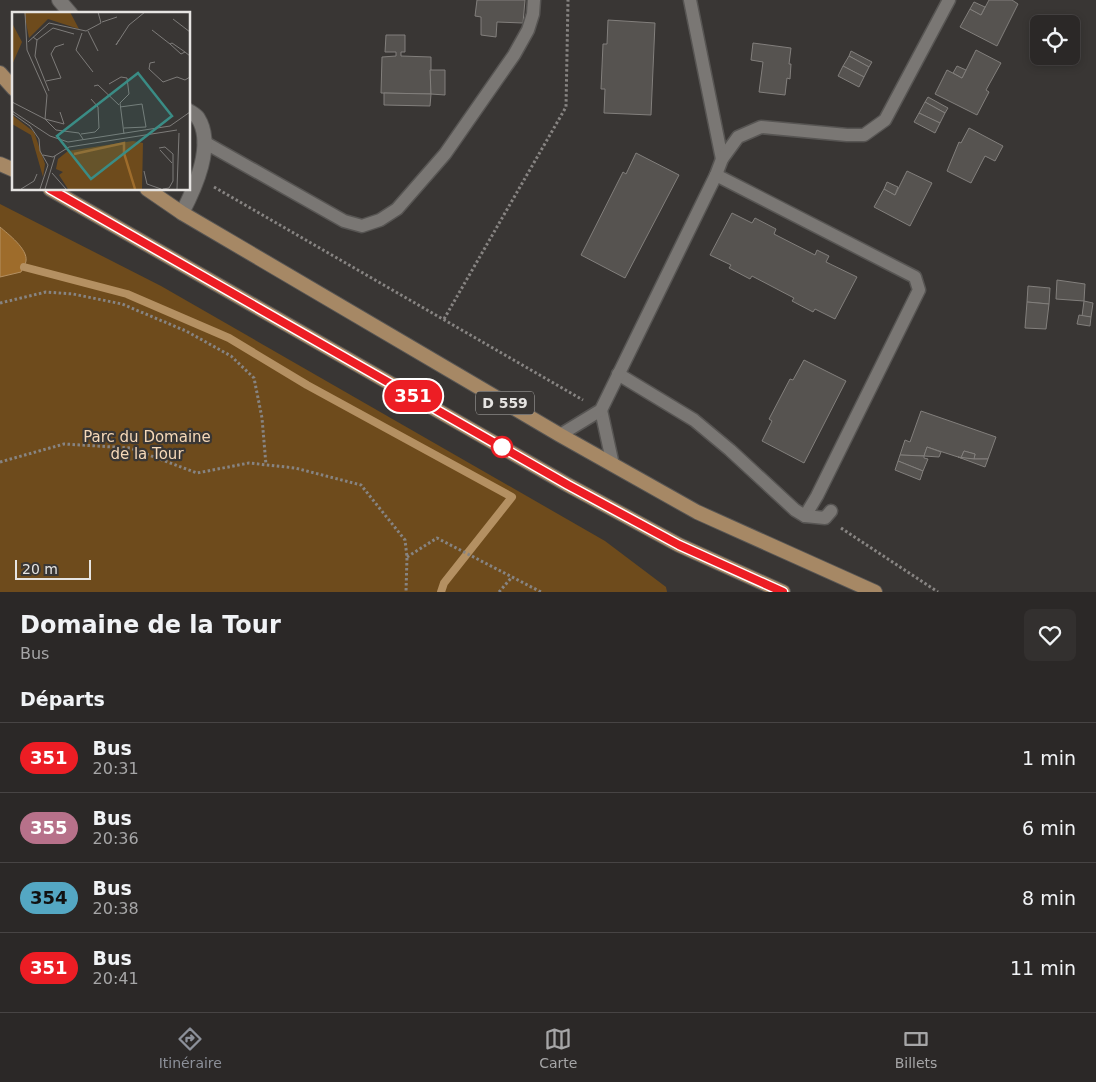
<!DOCTYPE html>
<html lang="fr">
<head>
<meta charset="utf-8">
<style>
  body { margin:0; font-family:"DejaVu Sans",sans-serif; background:#33302f; color:#f1f3f6; height:100vh; display:flex; flex-direction:column; font-size:19px; white-space:nowrap }
  * { box-sizing:border-box; margin:0 }
  p { font-size:16px; color:#a6a6a7 }
  .icon { flex:none; width:28px; height:28px; fill:none; stroke:currentColor; stroke-width:2; stroke-linecap:round; stroke-linejoin:round }
  .map { position:relative; height:592px; overflow:hidden }
  .details { display:flex; flex-direction:column; background:#2b2827; flex:1 }
  .details>* { flex:none }
  .badge { padding:0 10px; border-radius:16px; font-size:18px; line-height:32px }
  .controls { position:absolute; left:1030px; top:15px; display:grid; gap:10px }
  .controls a { display:grid; place-items:center; width:50px; height:50px; border-radius:8px; background:#2b2827; box-shadow:0 2px 8px #0003,0 0 0 1px #474444; font-size:25px }
  .scale { position:absolute; left:15px; bottom:12px; width:76px; box-sizing:border-box; padding-left:5px; border:2px solid #e6e4e2; border-top:0; font-size:14px; line-height:18px; white-space:nowrap; color:#e6e4e2; -webkit-text-stroke:4px #393634; paint-order:stroke }
  .map>.badge { position:absolute; translate:-50% -50%; box-shadow:0 0 0 2px #fff }
  h2 { padding:0 20px; font-size:19px; line-height:45px }
  .round { display:grid; place-items:center; flex:none; width:52px; height:52px; border-radius:8px; background:#33302f }
  .head { display:flex; align-items:center; justify-content:space-between; height:85px; padding:0 20px }
  h1 { font-size:24px; font-weight:800; line-height:38px }
  ul { padding:0; list-style:none }
  li { display:flex; align-items:center; gap:15px; height:70px; padding:0 20px; border-top:1px solid #474444 }
  li div { flex:1 }
  li b { display:block; font-size:19px }
  li em { font-style:normal }
  li .badge { min-width:55px; font-weight:700; text-align:center }
  .tabs { display:flex; justify-content:space-around; align-items:center; height:70px; border-top:1px solid #474444; background:#2b2827; font-size:14px; color:#a6a6a7 }
  .tabs a { display:grid; justify-items:center; gap:2px }
  .tabs .selected { color:#8c9099 }
  .map>svg:first-child { display:block }
  .green { fill:#6e4b1c }
  .water { fill:#9e6c2b; stroke:#b49062 }
  .lines { fill:none; stroke-linecap:round; stroke-linejoin:round }
  .stream { stroke:#b49062; stroke-width:8 }
  .building { fill:#565350; stroke:#827f7c }
  .service-casing { stroke:#575553; stroke-width:15 }
  .minor-casing { stroke:#575553; stroke-width:16 }
  .primary-casing { stroke:#575553; stroke-width:16 }
  .path { stroke:#878482; stroke-width:3; stroke-dasharray:2.5 2.5; stroke-linecap:butt }
  .service { stroke:#7a7774; stroke-width:12 }
  .minor { stroke:#7a7774; stroke-width:14 }
  .primary { stroke:#a68865; stroke-width:14 }
  .line-casing { stroke:#fff; stroke-width:11 }
  .line { stroke:#ed1d24; stroke-width:8 }
  .stop-dot { fill:#fff; stroke:#ed1d24; stroke-width:2.5 }
  .labels { text-anchor:middle; stroke-width:4.5; stroke-linejoin:round; paint-order:stroke }
  .shield { fill:#393634; stroke:#b2b0ae; stroke-width:1 }
  .shield-label { font-size:14px; font-weight:bold; fill:#e6e4e2 }
  .park-label { font-size:15px; fill:#f5d8b8; stroke:#393634 }
  .inset-river { fill:none; stroke:#9e6c2b; stroke-width:2.5 }
  .inset-road { fill:none; stroke:#7e7c7a; stroke-width:1 }
  .view { fill:#3a8c85; fill-opacity:0.15; stroke:#3a8c85; stroke-width:2.5 }
  .inset-edge { fill:none; stroke:#e6e4e2; stroke-width:2.5 }
</style>
</head>
<body>
<div class="map">
<svg width="1096" height="592" viewBox="0 0 1096 592">
  <rect width="100%" height="100%" fill="#393634"/>
  <!-- green -->
  <polygon class="green" points="0,204 161,286 605,541 666,587 667,592 0,592"/>
  <!-- water -->
  <path class="water" d="M0,227C8,234 28,249 26,261C26,264 22,269 21,272L0,277Z"/>
  <g class="lines">
    <!-- stream -->
    <polyline class="stream" points="24,267 127,294 229,338 307,385 512,497 444,583 441,592"/>
  </g>
  <!-- building -->
  <g class="building">
    <polygon points="477,0 525,0 523,23 497,22 496,37 481,35 481,17 475,16"/>
    <polygon points="989,0 1012,0 1018,4 997,46 960,27 970,9 981,15"/>
    <polygon points="974,2 985,7 981,15 970,9"/>
    <polygon points="608,20 655,23 651,115 604,113 605,89 601,89 603,44 607,44"/>
    <polygon points="386,35 405,35 405,52 401,52 401,56 431,57 431,94 381,93 382,57 396,56 396,52 385,52"/>
    <polygon points="753,43 791,48 789,64 791,64 790,79 787,78 785,95 759,92 763,62 751,60"/>
    <polygon points="976,50 1001,63 986,90 989,92 977,115 935,94 947,70 962,78"/>
    <polygon points="851,51 872,62 869,67 849,56"/>
    <polygon points="849,56 869,67 864,77 843,66"/>
    <polygon points="843,66 864,77 859,87 838,76"/>
    <polygon points="957,66 966,70 962,78 953,73"/>
    <polygon points="430,70 445,70 445,95 431,94"/>
    <polygon points="384,93 431,94 430,106 384,105"/>
    <polygon points="928,97 948,108 945,113 925,102"/>
    <polygon points="925,102 945,113 940,123 919,113"/>
    <polygon points="919,113 940,123 935,133 914,122"/>
    <polygon points="969,128 1003,146 995,161 985,156 971,183 947,171 959,142 961,143"/>
    <polygon points="636,153 679,175 625,278 581,255 623,172 626,174"/>
    <polygon points="907,171 932,183 910,226 874,207 884,189 895,195"/>
    <polygon points="887,182 898,187 895,195 884,189"/>
    <polygon points="732,213 752,223 755,218 776,229 774,234 815,255 817,250 829,256 826,262 857,277 835,319 815,309 813,312 792,301 794,298 752,276 750,279 729,268 731,265 710,255"/>
    <polygon points="1057,280 1085,284 1084,301 1056,299"/>
    <polygon points="1028,286 1050,288 1049,304 1027,302"/>
    <polygon points="1084,301 1093,303 1091,317 1082,316"/>
    <polygon points="1027,302 1049,304 1046,329 1025,328"/>
    <polygon points="1079,315 1091,317 1090,326 1077,324"/>
    <polygon points="804,360 846,381 804,463 762,441 772,421 769,419 790,379 793,380"/>
    <polygon points="921,411 996,437 988,459 974,459 975,454 964,451 961,458 958,457 927,447 924,456 900,455 905,440 910,442"/>
    <polygon points="927,447 941,452 939,457 924,456"/>
    <polygon points="964,451 975,454 974,459 961,458"/>
    <polygon points="900,455 924,456 924,458 928,459 923,471 898,461"/>
    <polygon points="958,457 974,459 988,459 985,467"/>
    <polygon points="898,461 923,471 920,480 895,470"/>
  </g>
  <g class="lines">
    <defs>
      <g id="service">
        <polyline points="690,0 722,159"/>
        <polyline points="204,142 344,221 362,226 380,220 397,209 445,154 514,55 528,30 533,14 534,0"/>
        <polyline points="716,175 915,277 919,290 817,496 805,516"/>
        <polyline points="618,374 694,420 730,450 795,510 805,516 825,518 831,511"/>
        <polyline points="601,410 613,465"/>
        <polyline points="560,435 601,410 716,175 722,159 738,137 761,127 847,135 864,135 885,120 949,0"/>
      </g>
      <g id="minor">
        <polyline points="59,0 71,14"/>
        <path d="M182,213C195,188 215,145 198,118C196,115 192,113 189,111"/>
      </g>
      <g id="primary">
        <polyline points="0,73 14,89"/>
        <polyline points="0,164 14,170"/>
        <polyline points="50,189 568,485 679,545 783,592"/>
        <polyline points="147,189 182,213 560,435 697,512 875,592"/>
      </g>
    </defs>
    <!-- service casing -->
    <use href="#service" class="service-casing"/>
    <!-- minor casing -->
    <use href="#minor" class="minor-casing"/>
    <!-- primary casing -->
    <use href="#primary" class="primary-casing"/>
    <!-- path -->
    <g class="path">
      <polyline points="214,187 583,400"/>
      <polyline points="0,303 46,292 73,294 122,304 186,331 231,356 254,378 262,418 266,465"/>
      <polyline points="444,319 566,107 568,0"/>
      <polyline points="0,462 64,444 130,448 197,473 249,463 295,468 361,485 405,540 407,557 406,592"/>
      <polyline points="841,528 938,592"/>
      <polyline points="407,557 437,538 541,592"/>
      <polyline points="499,592 512,577"/>
    </g>
    <!-- service -->
    <use href="#service" class="service"/>
    <!-- minor -->
    <use href="#minor" class="minor"/>
    <!-- primary -->
    <use href="#primary" class="primary"/>
  </g>
  <g class="lines">
    <defs>
      <polyline id="line" points="50,189 568,485 679,545 783,592"/>
    </defs>
    <!-- line casing -->
    <use href="#line" class="line-casing"/>
    <!-- line -->
    <use href="#line" class="line"/>
  </g>
  <!-- markers -->
  <circle class="stop-dot" cx="502" cy="447" r="10"/>
  <g class="labels">
    <!-- shield labels -->
    <rect class="shield" x="476" y="391.5" width="58" height="23" rx="4"/>
    <g class="shield-label">
      <text x="505" y="408">D 559</text>
    </g>
    <!-- park labels -->
    <g class="park-label">
      <text x="147" y="442">Parc du Domaine<tspan x="147" dy="17">de la Tour</tspan></text>
    </g>
  </g>
  <!-- overview -->
  <g transform="translate(12 12)">
    <rect width="178" height="178" fill="#393634"/>
    <path d="M12,0H58L67,17L36,7L17,26ZM0,11L10,30L0,53ZM0,103L22,120L33,152L31,165L19,123L0,112ZM121,129L131,131L130,177H56L47,163L51,160L44,157L46,147L56,139Z" fill="#6e4b1c"/>
    <path class="inset-river" d="M62,142L112,131V141L123,177"/>
    <path class="inset-road" d="M13,0L15,38L35,83L33,107L52,112L48,100M161,7L178,20M90,10L105,5M140,18L158,32M76,19L86,39M70,21L64,38L81,60M21,25L25,28L23,44L37,79M25,28L41,16L62,22M107,28L104,33L117,13L133,0M16,30L37,11L74,19L89,11L86,0M173,40L169,42L158,32L160,31L173,40L178,44M143,50L138,51L137,57L151,70L165,65L173,68L178,65M34,69L49,66L39,42L43,35L52,32M97,72L109,65L115,66L117,82L108,91L112,122M82,74L86,73L107,93M0,90L33,107L44,118L67,121L71,127M108,95L130,92L134,115M0,99L38,124L56,130L158,114L178,100M1,102L18,114L27,127L28,139L36,153L28,177M112,116L134,115M69,122L83,120L87,116L86,95L79,87M147,136L153,135L161,142V169L157,176L151,177M148,138L160,151M31,143L41,145L57,135L165,118M132,159L135,172L149,177M40,161L54,177M9,177L22,169L25,162M33,177L43,144M165,177L167,121"/>
    <path class="view" d="M126,61L160,104L79,167L45,124Z"/>
    <rect width="178" height="178" class="inset-edge"/>
  </g>
</svg>
<div class="controls">
<a><svg class="icon" aria-label="locate" viewBox="0 0 24 24"><circle cx="12" cy="12" r="6"/><path d="M12 2v4M12 18v4M2 12h4M18 12h4"/></svg></a>
</div>
<div class="scale">20 m</div>
<b class="badge" style="left:413px;top:396px;background:#ed1d24;color:#fff">351</b>
</div>
<section class="details">
<div class="head"><div><h1>Domaine de la Tour</h1><p>Bus</p></div><a class="round"><svg class="icon" aria-label="heart" viewBox="0 0 24 24"><path d="M12 20l-8-8c-3-5 5-10 8-4 3-6 11-1 8 4z"/></svg></a></div>
<h2>Départs</h2>
<ul>
<li><span class="badge" style="background:#ed1d24;color:#fff">351</span><div><b>Bus</b><p>20:31</p></div><em>1 min</em></li>
<li><span class="badge" style="background:#b7718a;color:#fff">355</span><div><b>Bus</b><p>20:36</p></div><em>6 min</em></li>
<li><span class="badge" style="background:#54a7c3;color:#111">354</span><div><b>Bus</b><p>20:38</p></div><em>8 min</em></li>
<li><span class="badge" style="background:#ed1d24;color:#fff">351</span><div><b>Bus</b><p>20:41</p></div><em>11 min</em></li>
</ul>
</section>
<nav class="tabs">
<a class="selected"><svg class="icon" aria-label="directions" viewBox="0 0 24 24"><path d="M12 3l9 9-9 9-9-9zM9 14v-3h6M13 9l2 2-2 2"/></svg>Itinéraire</a>
<a><svg class="icon" aria-label="map" viewBox="0 0 24 24"><path d="M3 6l6-2 6 2 6-2v14l-6 2-6-2-6 2zM9 4v14M15 6v14"/></svg>Carte</a>
<a><svg class="icon" aria-label="tickets" viewBox="0 0 24 24"><path d="M3 7h18v10H3zM15 7v10"/></svg>Billets</a>
</nav>
</body>
</html>
